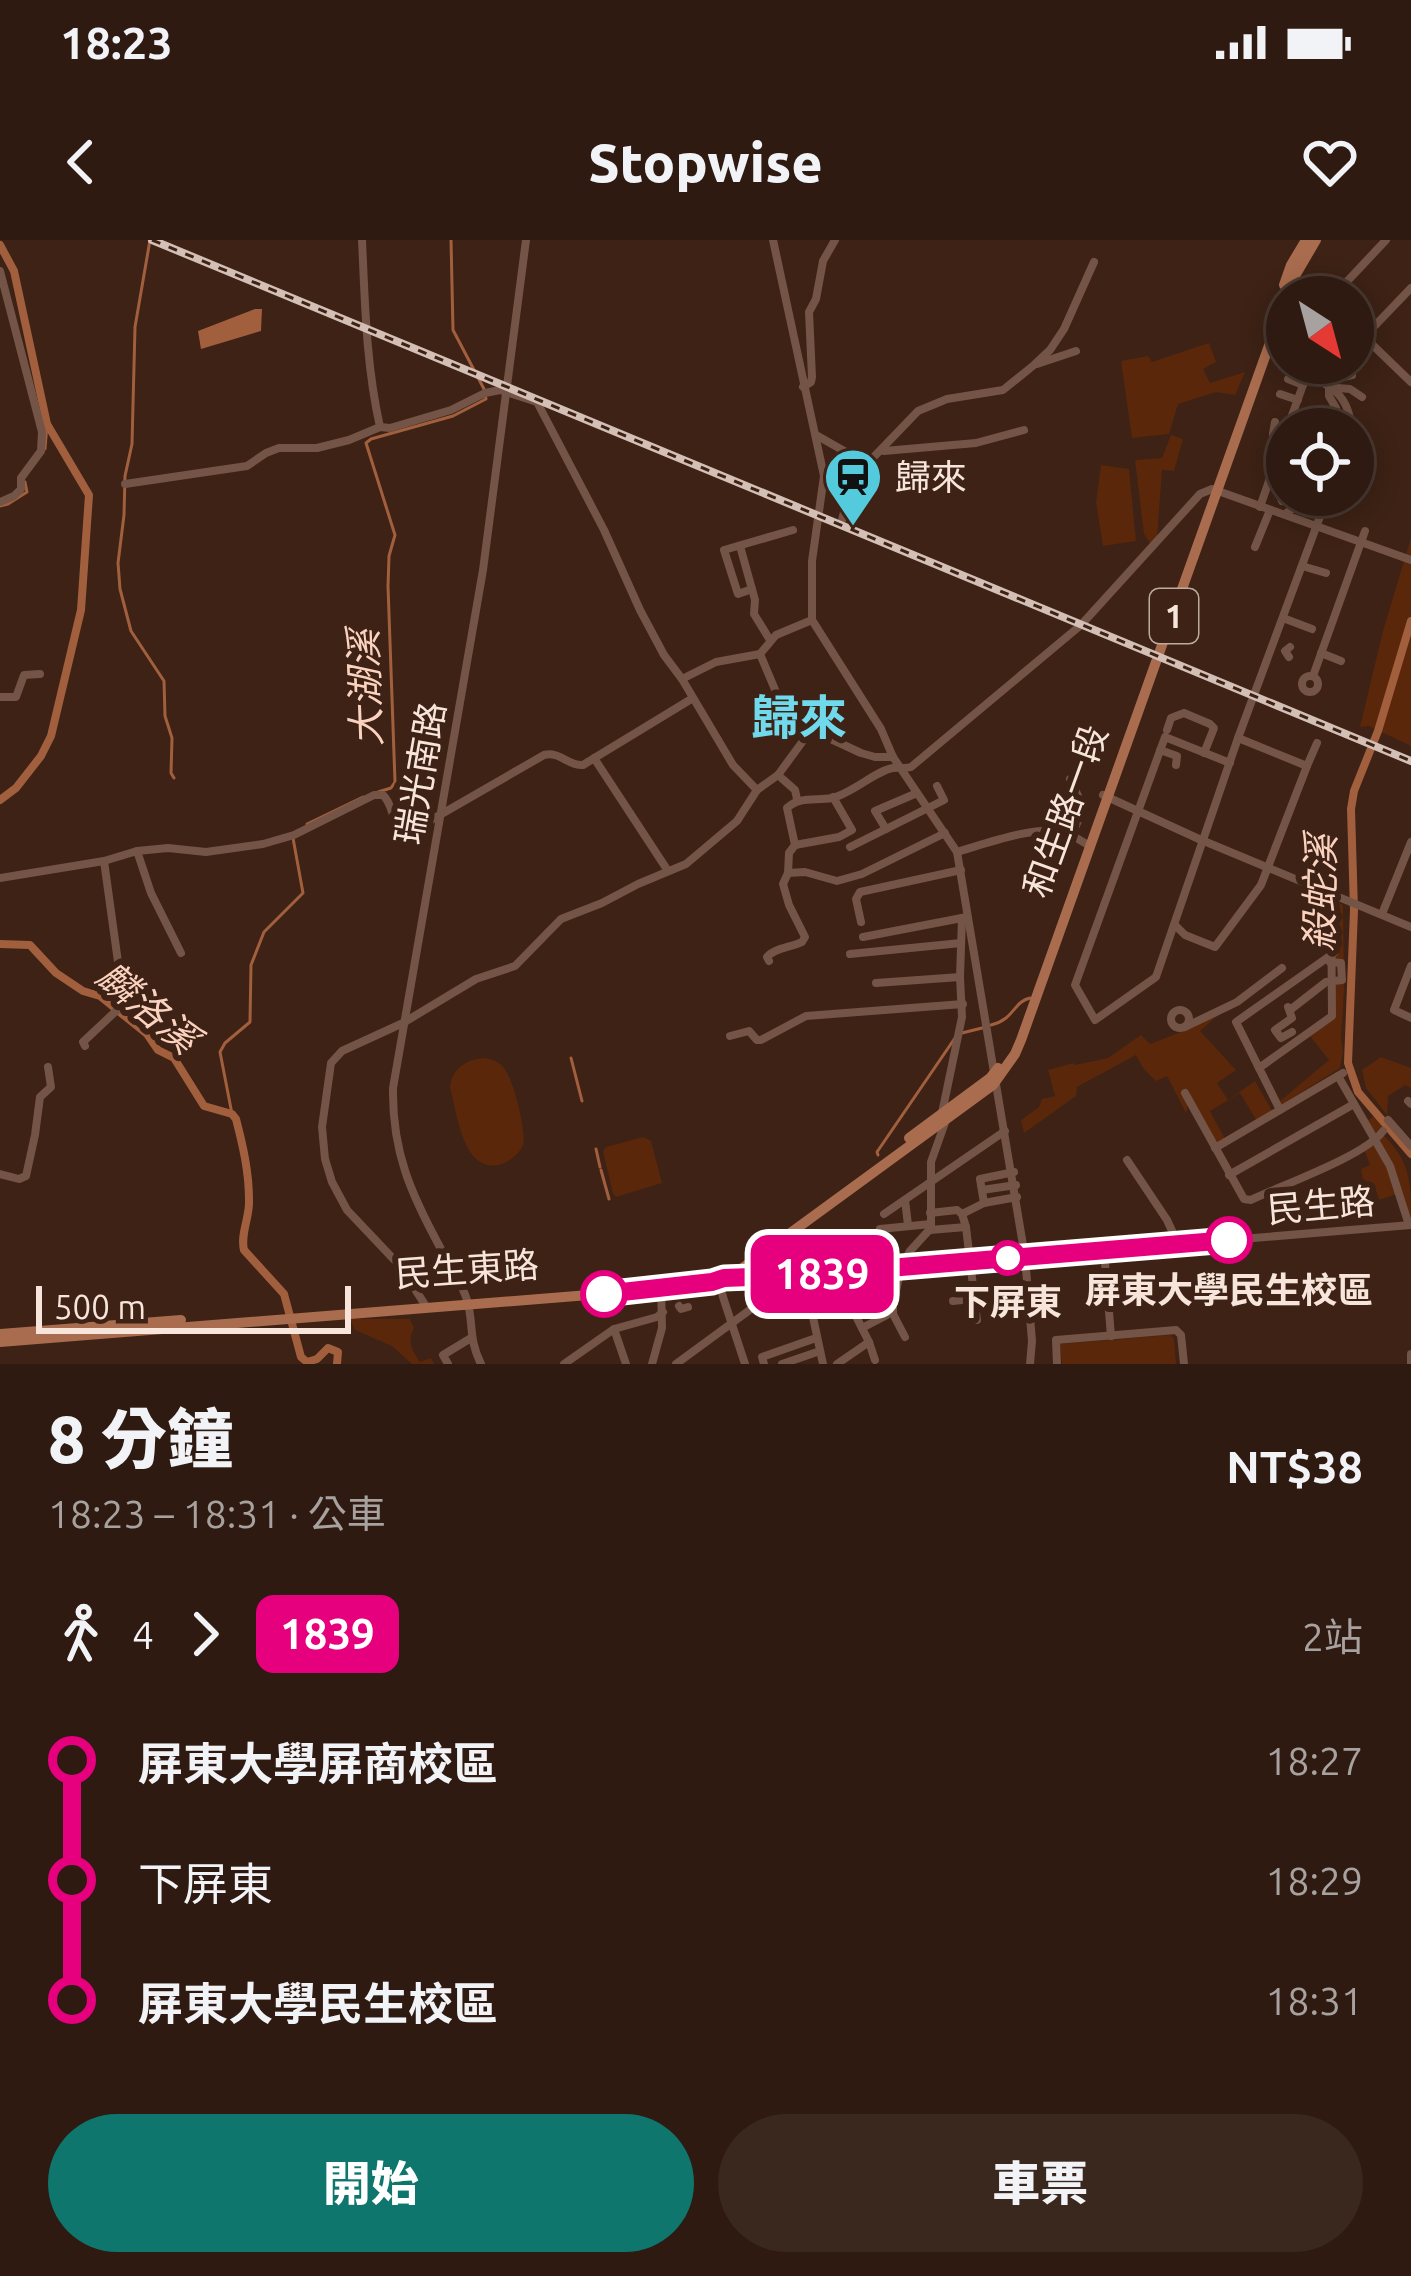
<!DOCTYPE html>
<html lang="zh-TW">
<head>
<meta charset="utf-8">
<style>
  body { margin:0; font-family:Ubuntu,"Noto Sans TC",sans-serif; background:#3a271e; color:#f1f3f6; height:100vh; display:flex; flex-direction:column; font-size:45px; white-space:nowrap }
  * { box-sizing:border-box; margin:0 }
  p { font-size:39px; color:#a7a19f }
  .icon { flex:none; width:66px; height:66px; fill:none; stroke:currentColor; stroke-width:2; stroke-linecap:round; stroke-linejoin:round }
  .map { position:relative; height:1124px; overflow:hidden }
  .drawer { display:flex; flex-direction:column; background:#2e1a10; flex:1 }
  .drawer>* { flex:none }
  .badge { padding:0 24px; border-radius:18px; font-size:42px; line-height:78px }
  .needle { width:78px; rotate:144deg }
  .controls { position:absolute; left:1266px; top:36px; display:grid; gap:24px }
  .controls a { display:grid; place-items:center; width:108px; height:108px; border-radius:50%; background:#2e1a10; box-shadow:0 6px 30px #0003,0 0 0 3px #493830; font-size:60px }
  .scale { position:absolute; left:36px; bottom:30px; width:315px; box-sizing:border-box; padding-left:12px; border:6px solid #f7e5dc; border-top:0; font-size:33px; line-height:42px; white-space:nowrap; color:#f7e5dc; -webkit-text-stroke:9px #3d2215; paint-order:stroke }
  .map>.badge { position:absolute; translate:-50% -50%; box-shadow:0 0 0 6px #fff }
  .legs { display:flex; align-items:center; gap:18px; height:132px; padding:0 48px; font-size:39px }
  .legs p { margin-inline-start:auto }
  .summary { display:flex; align-items:center; justify-content:space-between; height:204px; padding:0 48px }
  h1 { font-size:66px; font-weight:800; line-height:90px }
  .action { display:flex; gap:24px; margin-top:auto; padding:24px 48px }
  .action a { flex:1; height:138px; border-radius:72px; background:#0f766e; color:#fff; font-size:48px; font-weight:800; line-height:138px; text-align:center }
  .action a+a { background:#3a271e; color:#f1f3f6 }
  ul { padding:0 48px; list-style:none }
  li { display:flex; align-items:center; gap:42px; height:120px; font-size:45px }
  li i { display:grid; place-items:center; width:18px; height:100%; margin:0 15px; background:currentColor }
  li i::after { content:''; width:30px; height:30px; margin:-15px; border:9px solid; border-radius:50%; background:#2e1a10 }
  li p { margin-inline-start:auto }
  li:first-child i { background:linear-gradient(#0000 50%,currentColor 0) }
  li:last-child i { background:linear-gradient(currentColor 50%,#0000 0) }
  .status { display:flex; justify-content:space-between; align-items:center; height:84px; padding:0 60px; background:#2e1a10; direction:ltr }
  .status svg { height:33px; fill:currentColor }
  header { display:flex; justify-content:space-between; align-items:center; height:156px; padding:0 48px; background:#2e1a10; font-size:54px; font-weight:800 }
  .map>svg:first-child { display:block }
  .green { fill:#5a270b }
  .water { fill:#a25f3e }
  .lines { fill:none; stroke-linecap:round; stroke-linejoin:round }
  .stream { stroke:#a25f3e; stroke-width:3 }
  .river { stroke:#a25f3e; stroke-width:8 }
  .minor { stroke:#735446; stroke-width:8 }
  .major { stroke:#aa6c4e; stroke-width:10 }
  .rail-casing { stroke:#d3bfb6; stroke-width:8 }
  .rail { stroke:#3d2215; stroke-width:3; stroke-dasharray:9; stroke-linecap:butt }
  .line-1-casing { stroke:#fff; stroke-width:27 }
  .line-1 { stroke:#e6007e; stroke-width:18 }
  .stop-1-dot { fill:#fff; stroke:#e6007e; stroke-width:6 }
  .labels { text-anchor:middle; stroke-width:12; stroke-linejoin:round; paint-order:stroke }
  .shield { fill:#3d2215; stroke:#bfaaa0; stroke-width:3 }
  .shield-label { font-size:33px; font-weight:bold; fill:#f7e5dc }
  .poi-label { font-size:36px; fill:#f7e5dc; stroke:#3d2215; text-anchor:start }
  .street-label { font-size:36px; fill:#f7e5dc; stroke:#3d2215 }
  .stop-label { font-size:36px; font-weight:bold; fill:#f7e5dc; stroke:#3d2215 }
  .water-label { font-size:39px; font-style:italic; fill:#fad2bf; stroke:#3d2215 }
  .district-label { font-size:48px; font-weight:bold; fill:#70d9eb; stroke:#3d2215 }
</style>
</head>
<body>
<div class="status"><b>18:23</b><svg viewBox="0 0 49 12"><path d="M0 12V9h3v3zM5 12V6h3v6zM10 12V3h3v9zM15 12V0h3v12zM26 1h20v11H26zM47 4h2v5h-2z"/></svg></div>
<header><svg class="icon" aria-label="back" viewBox="0 0 24 24"><path d="M15 5l-7 7 7 7"/></svg>Stopwise<svg class="icon" aria-label="heart" viewBox="0 0 24 24"><path d="M12 20l-8-8c-3-5 5-10 8-4 3-6 11-1 8 4z"/></svg></header>
<div class="map">
<svg width="1411" height="1124" viewBox="0 0 1411 1124">
  <rect width="100%" height="100%" fill="#3d2215"/>
  <!-- green -->
  <g class="green">
    <polygon points="1209,103 1216,122 1203,129 1210,143 1245,132 1235,155 1216,152 1178,164 1169,194 1132,198 1121,121 1148,116 1152,122"/>
    <polygon points="1171,195 1183,199 1174,231 1162,230 1157,298 1150,303 1144,294 1135,220 1162,218"/>
    <polygon points="1101,225 1129,229 1136,301 1103,306 1096,262"/>
    <polygon points="1411,298 1411,506 1369,486 1360,487 1383,391"/>
    <polygon points="1336,662 1343,665 1344,749 1341,798 1343,812 1340,828 1281,865 1279,862 1329,820 1310,796 1334,779 1334,741 1340,741 1342,727 1333,722"/>
    <polygon points="1227,767 1200,791 1236,830 1217,843 1228,860 1255,841 1274,874 1258,883 1240,853 1210,871 1226,901 1215,908 1188,863 1186,873 1167,836 1156,841 1143,828 1136,815 1077,847 1076,856 1024,893 1021,880 1039,867 1042,859 1055,856 1048,830 1073,823 1075,825 1108,818 1141,795 1150,804 1186,790"/>
    <polygon points="1381,817 1411,828 1411,848 1405,845 1388,856 1387,875 1366,848 1362,830"/>
    <path d="M483,818C492,819 501,822 506,831C514,843 527,893 523,905C520,913 510,921 502,924C463,936 457,873 450,847C452,829 465,820 483,818Z"/>
    <path d="M1378,874L1387,885L1383,895C1410,921 1411,941 1411,976H1408L1400,953L1379,960L1375,947L1365,951L1361,929L1370,925L1364,909L1377,903L1365,882Z"/>
    <polygon points="643,897 651,901 662,943 616,957 613,954 603,911 606,907"/>
    <path d="M350,1079H410L414,1088C407,1101 412,1110 420,1122L431,1118L434,1124H412L392,1106L355,1090Z"/>
    <polygon points="1170,1095 1174,1098 1176,1124 1062,1124 1060,1104"/>
  </g>
  <!-- water -->
  <polygon class="water" points="255,69 262,69 261,91 201,109 198,91"/>
  <g class="lines">
    <!-- stream -->
    <g class="stream">
      <polyline points="150,0 135,87 132,204 125,236 124,275 118,323 120,349 131,391 164,441 165,476 172,498 171,533 174,538"/>
      <polyline points="451,0 453,90 484,149"/>
      <polyline points="45,209 47,184"/>
      <polyline points="0,266 8,264 27,252 25,242"/>
      <polyline points="378,552 391,548 395,542 388,346 389,316 395,295 366,203 371,199 453,176 486,159 485,154"/>
      <polyline points="307,584 363,557"/>
      <path d="M991,785C1015,779 1013,762 1030,758"/>
      <polyline points="962,793 982,788"/>
      <polyline points="571,818 582,861"/>
      <polyline points="232,874 220,812 225,803 250,782 251,725 264,692 303,653 293,598"/>
      <polyline points="596,909 600,927"/>
      <polyline points="878,915 877,912 955,798"/>
      <polyline points="601,930 609,959"/>
    </g>
    <!-- river -->
    <g class="river">
      <polyline points="0,5 14,31 47,184 89,255 81,370 51,496 41,516 16,548 0,560"/>
      <polyline points="1411,381 1378,491 1354,551 1351,569 1354,670 1348,823 1358,852 1411,914"/>
      <path d="M0,704L30,705L56,733L83,751L100,756L147,794L158,810L174,818L204,866L232,874L236,879C243,906 249,932 249,960C250,977 240,994 244,1010L284,1054L301,1117L307,1122L317,1119L328,1108L338,1112L337,1124"/>
    </g>
    <!-- minor -->
    <g class="minor">
      <path d="M362,0C365,64 366,124 380,187"/>
      <polyline points="773,0 824,236 812,321 812,380 881,489 893,517 957,612 1025,1017 1032,1101 1030,1124"/>
      <polyline points="0,31 42,192 41,211 21,238 21,249 14,256 0,262"/>
      <polyline points="1342,57 1339,50 1386,0"/>
      <polyline points="1353,86 1411,142"/>
      <polyline points="1364,97 1411,48"/>
      <polyline points="1037,124 1076,111"/>
      <path d="M1303,135C1331,143 1350,157 1351,189"/>
      <polyline points="1288,139 1303,145"/>
      <polyline points="803,147 811,142 812,137 809,72 816,59 823,21 835,0"/>
      <polyline points="1337,148 1350,149 1362,157"/>
      <polyline points="1280,154 1298,160"/>
      <polyline points="1336,168 1329,156 1329,144 1334,139 1352,135"/>
      <polyline points="1275,182 1273,194 1283,201"/>
      <polyline points="1287,189 1311,123"/>
      <polyline points="816,195 867,224 918,171 947,159 1003,150 1034,125 1050,110 1064,89 1094,22"/>
      <polyline points="884,211 976,203 1024,190"/>
      <polyline points="125,244 247,226 266,213 279,208 317,208 349,200 380,187 390,188 451,170 485,153 500,150 537,162 604,290 640,370 664,415 682,439 733,525 757,550"/>
      <polyline points="1282,261 1280,256 1284,254 1302,262 1285,274"/>
      <polyline points="1260,267 1287,189"/>
      <polyline points="842,280 849,253 867,224"/>
      <polyline points="740,306 755,360 754,374 770,400"/>
      <polyline points="1255,307 1270,270"/>
      <polyline points="1302,326 1326,333"/>
      <polyline points="752,349 738,354 724,310 793,290"/>
      <polyline points="1283,378 1312,389"/>
      <polyline points="1321,413 1341,421"/>
      <polyline points="760,414 779,459 792,481 861,513 875,517 893,517"/>
      <polyline points="1289,417 1285,411 1290,407"/>
      <circle cx="1310" cy="444" r="8"/>
      <polyline points="1313,436 1365,291"/>
      <polyline points="682,439 716,422 760,414 776,395 812,380"/>
      <polyline points="0,457 16,457 24,435 40,434"/>
      <polyline points="1167,490 1171,478 1184,473 1210,484 1214,488 1204,513"/>
      <polyline points="1160,510 1177,516 1176,525"/>
      <polyline points="594,518 668,631"/>
      <polyline points="1230,523 1165,497 1075,745 1095,780 1156,737 1238,498 1328,255"/>
      <polyline points="1307,526 1317,503"/>
      <polyline points="778,535 795,550 797,559"/>
      <polyline points="1070,539 1080,560 1081,574 1072,595"/>
      <polyline points="1103,555 1199,599 1411,687"/>
      <polyline points="886,589 875,571 917,553"/>
      <polyline points="795,605 839,597 852,590 833,557"/>
      <polyline points="850,607 944,560 937,546"/>
      <polyline points="137,611 151,653 181,713"/>
      <path d="M957,612C984,604 1037,585 1064,592C1074,595 1081,602 1091,606"/>
      <polyline points="788,633 805,632 837,641 862,634 945,593"/>
      <path d="M0,638L104,621L137,611L168,608L206,612L263,604L294,595L374,555H383C394,565 391,584 404,593L412,591L544,515C560,511 568,526 583,525L693,458"/>
      <polyline points="1382,674 1411,602"/>
      <polyline points="861,682 856,659 860,652 961,630"/>
      <polyline points="1176,686 1185,695 1215,707 1261,645 1307,526 1238,498"/>
      <polyline points="863,697 967,677"/>
      <polyline points="850,714 961,703"/>
      <path d="M769,721L767,717C774,708 792,707 802,702L805,697L789,665L783,644L788,633L789,613L795,605L787,568C800,556 815,561 832,558C853,553 875,531 893,528C899,527 905,529 911,527L1081,385L1200,254L1212,249L1218,251L1411,320"/>
      <polyline points="1411,726 1394,770 1411,778"/>
      <polyline points="876,743 960,737"/>
      <polyline points="1288,767 1292,778 1275,790 1281,798 1292,792"/>
      <circle cx="1180" cy="779" r="9"/>
      <polyline points="1290,770 1326,742 1342,740 1341,723 1330,722"/>
      <polyline points="1185,787 1237,762 1282,728"/>
      <polyline points="730,796 749,791 757,800 761,800 806,776 963,764"/>
      <polyline points="85,806 83,802 116,771 123,758 104,621"/>
      <polyline points="1259,828 1332,776 1331,652"/>
      <polyline points="1338,836 1390,926 1409,985"/>
      <path d="M1185,853L1244,959L1251,960C1282,945 1365,916 1383,891"/>
      <polyline points="1408,861 1411,864"/>
      <polyline points="1280,870 1236,782 1334,713"/>
      <polyline points="1388,880 1411,906"/>
      <polyline points="1215,908 1343,833"/>
      <polyline points="1127,920 1167,980 1178,1004"/>
      <polyline points="0,934 19,939 26,936 35,895 40,857 51,847 48,827"/>
      <polyline points="1229,935 1354,864"/>
      <polyline points="982,950 1016,945"/>
      <polyline points="905,960 908,985"/>
      <polyline points="984,963 980,939 1014,932"/>
      <polyline points="930,973 957,970 962,974 966,987 977,1080"/>
      <polyline points="884,974 1005,891"/>
      <polyline points="962,974 984,963 1017,957"/>
      <polyline points="880,989 931,984"/>
      <polyline points="930,990 966,987"/>
      <polyline points="1104,1011 1111,1096"/>
      <polyline points="834,1033 869,1102 875,1120"/>
      <polyline points="804,1035 823,1124"/>
      <polyline points="724,1038 721,1049 723,1057 745,1124"/>
      <polyline points="726,1038 804,1035 1411,985"/>
      <polyline points="953,1061 1007,1055"/>
      <polyline points="679,1066 681,1069 688,1067"/>
      <polyline points="427,1068 401,1027 347,970 332,942 325,919 322,887 331,823 342,811 403,783 476,739 515,726 561,679 602,663 638,644 686,624 737,581 757,550 778,535 811,490"/>
      <polyline points="862,1088 887,1075 886,1065"/>
      <polyline points="614,1089 626,1124"/>
      <polyline points="905,1097 893,1074 893,1066 901,1027 910,1011 931,988 931,922 946,880 942,873 962,777 960,737 962,678"/>
      <polyline points="448,1124 443,1115 471,1098"/>
      <path d="M481,1124C468,1098 474,1084 467,1060C462,1043 449,1025 441,1009C411,954 392,912 393,848L483,330L526,0"/>
      <polyline points="564,1124 614,1089 657,1077 663,1072"/>
      <polyline points="652,1124 662,1088 661,1043"/>
      <polyline points="676,1124 762,1061 797,1039"/>
      <polyline points="764,1124 762,1117 816,1098"/>
      <polyline points="782,1124 820,1111"/>
      <polyline points="837,1124 869,1102"/>
      <polyline points="1057,1124 1056,1100 1176,1090 1181,1095 1184,1124"/>
      <polyline points="1411,1124 1411,1114"/>
    </g>
    <!-- major -->
    <g class="major">
      <polyline points="1284,45 1291,25 1306,0"/>
      <polyline points="909,898 990,838 998,828"/>
      <polyline points="771,1008 770,1023 781,1037"/>
      <polyline points="0,1094 181,1080"/>
      <polyline points="0,1102 601,1054 712,1042 737,1032 993,845 1015,814 1021,800 1292,41 1316,0"/>
    </g>
    <defs>
      <polyline id="rail" points="152,0 1411,521"/>
    </defs>
    <!-- rail casing -->
    <use href="#rail" class="rail-casing"/>
    <!-- rail -->
    <use href="#rail" class="rail"/>
  </g>
  <g class="lines">
    <defs>
      <polyline id="line-1" points="604,1054 712,1042 724,1038 804,1035 1229,1000"/>
    </defs>
    <!-- line-1 casing -->
    <use href="#line-1" class="line-1-casing"/>
    <!-- line-1 -->
    <use href="#line-1" class="line-1"/>
  </g>
  <!-- icons -->
  <defs>
    <symbol id="station-pin" viewBox="-11 -11 22 30"><path d="M0 17L-7.5 6A9.5 9.5 0 1 1 7.5 6Z" fill="#54cadd" stroke="#3d2215"/><path d="M-3-6H3Q5-6 5-4V2Q5 4 3 4L4.5 6H3L1.5 4h-3L-3 6H-4.5L-3 4Q-5 4-5 2V-4Q-5-6-3-6ZM-3.5-4v3h7v-3ZM-3.5 1v1.5H-2V1ZM2 1v1.5H3.5V1Z" fill="#111"/></symbol>
  </defs>
  <g fill-rule="evenodd">
    <use href="#station-pin" x="820" y="204" width="66" height="90"/>
  </g>
  <!-- markers -->
  <g class="stop-1-dot">
    <circle cx="1229" cy="1000" r="21"/>
    <circle cx="1008" cy="1018" r="15"/>
    <circle cx="604" cy="1054" r="21"/>
  </g>
  <g class="labels">
    <!-- shield labels -->
    <rect class="shield" x="1150" y="349" width="48" height="54" rx="9"/>
    <g class="shield-label">
      <text x="1174" y="388">1</text>
    </g>
    <!-- poi labels -->
    <g class="poi-label">
      <text x="895" y="250">歸來</text>
    </g>
    <!-- street labels -->
    <g class="street-label">
      <text transform="translate(420 533) rotate(-80)" y="13">瑞光南路</text>
      <text transform="translate(1065 571) rotate(-70)" y="13">和生路一段</text>
      <text transform="translate(1321 965) rotate(-5)" y="13">民生路</text>
      <text transform="translate(467 1029) rotate(-4)" y="13">民生東路</text>
    </g>
    <!-- stop labels -->
    <g class="stop-label">
      <text x="1229" y="1063">屏東大學民生校區</text>
      <text x="1008" y="1075">下屏東</text>
    </g>
    <!-- water labels -->
    <g class="water-label">
      <text transform="translate(365 448) rotate(-92)" y="14">大湖溪</text>
      <text transform="translate(1320 653) rotate(-89)" y="14">殺蛇溪</text>
      <text transform="translate(148 767) rotate(40)" y="14">麟洛溪</text>
    </g>
    <!-- district labels -->
    <g class="district-label">
      <text x="799" y="495">歸來</text>
    </g>
  </g>
</svg>
<div class="controls">
<a><svg class="needle" viewBox="-14 -14 28 28"><path d="M0-13l5 13h-10z" fill="#e53935"/><path d="M0 13l5-13h-10z" fill="#a7a19f"/></svg></a>
<a><svg class="icon" aria-label="locate" viewBox="0 0 24 24"><circle cx="12" cy="12" r="6"/><path d="M12 2v4M12 18v4M2 12h4M18 12h4"/></svg></a>
</div>
<div class="scale">500 m</div>
<b class="badge" style="left:822px;top:1034px;background:#e6007e;color:#fff">1839</b>
</div>
<section class="drawer">
<div class="summary"><div><h1>8 分鐘</h1><p>18:23 – 18:31 · 公車</p></div><b>NT$38</b></div>
<div class="legs"><svg class="icon" aria-label="walk" viewBox="0 0 24 24"><circle cx="13" cy="4" r="2"/><path d="M13 8l-2 6 4 7M11 14l-3 7M7 12l3-4h3l4 4"/></svg>4<svg class="icon" aria-label="forward" viewBox="0 0 24 24"><path d="M9 5l7 7-7 7"/></svg><b class="badge" style="background:#e6007e;color:#fff">1839</b><p>2站</p></div>
<ul>
<li><i style="color:#e6007e"></i><b>屏東大學屏商校區</b><p>18:27</p></li>
<li><i style="color:#e6007e"></i><span>下屏東</span><p>18:29</p></li>
<li><i style="color:#e6007e"></i><b>屏東大學民生校區</b><p>18:31</p></li>
</ul>
<div class="action"><a>開始</a><a>車票</a></div>
</section>
</body>
</html>
